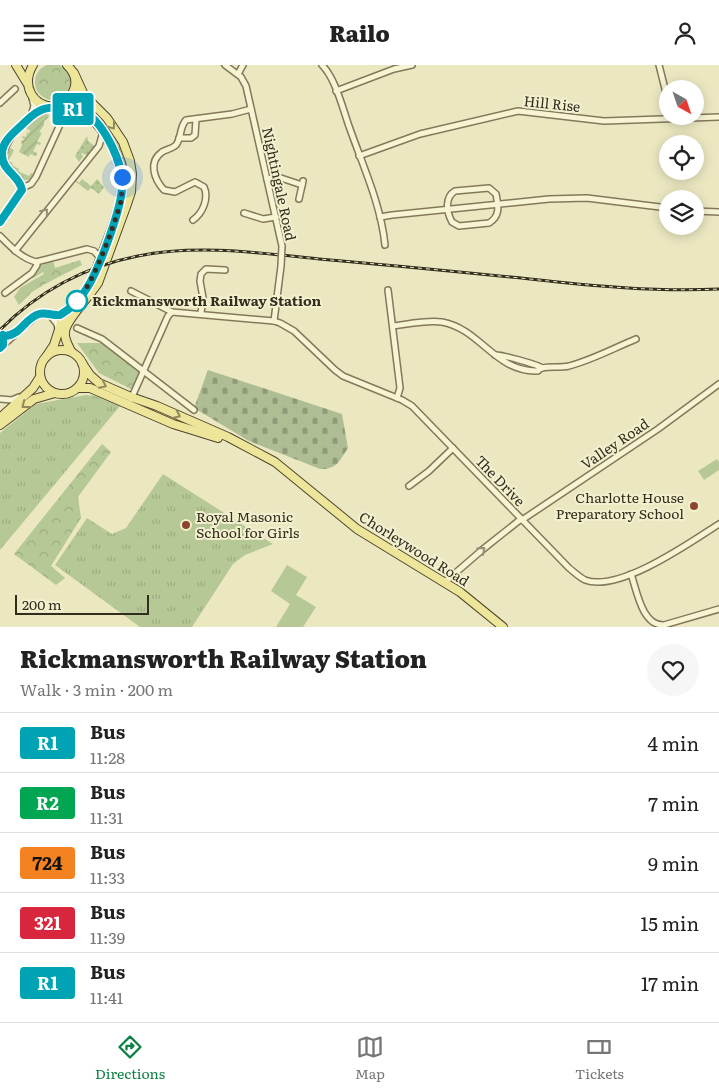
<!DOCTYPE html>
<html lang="en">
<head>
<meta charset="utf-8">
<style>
  body { margin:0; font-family:Literata,serif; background:#f6f6f6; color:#222; height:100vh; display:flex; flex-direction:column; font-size:19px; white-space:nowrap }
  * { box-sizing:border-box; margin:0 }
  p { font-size:16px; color:#767676 }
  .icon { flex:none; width:28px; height:28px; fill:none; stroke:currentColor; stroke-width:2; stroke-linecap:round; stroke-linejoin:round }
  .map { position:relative; height:562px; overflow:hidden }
  .drawer { display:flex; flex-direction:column; background:#fff; flex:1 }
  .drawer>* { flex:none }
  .badge { padding:0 10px; border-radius:4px; font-size:18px; line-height:32px }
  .needle { width:32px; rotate:140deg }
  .buttons { position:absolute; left:659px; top:15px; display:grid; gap:10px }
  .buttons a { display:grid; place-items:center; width:45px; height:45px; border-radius:50%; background:#fff; box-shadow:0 2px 12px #0003; font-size:25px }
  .scale { position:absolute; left:15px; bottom:12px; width:134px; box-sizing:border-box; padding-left:5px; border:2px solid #332d1d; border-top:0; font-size:14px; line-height:18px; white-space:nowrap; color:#332d1d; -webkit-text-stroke:4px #f3f0d0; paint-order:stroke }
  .you { position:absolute; width:25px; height:25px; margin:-12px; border:4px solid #fff; border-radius:50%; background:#1a73e8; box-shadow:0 0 0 8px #1a73e833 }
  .map>.badge { position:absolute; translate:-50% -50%; box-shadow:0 0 0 2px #fff }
  .round { display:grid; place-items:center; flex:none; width:52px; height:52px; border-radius:26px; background:#f6f6f6 }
  .head { display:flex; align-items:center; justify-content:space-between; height:85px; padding:0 20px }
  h1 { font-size:24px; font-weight:800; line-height:38px }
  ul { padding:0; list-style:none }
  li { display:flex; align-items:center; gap:15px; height:60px; padding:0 20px; border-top:1px solid #e0e0e0 }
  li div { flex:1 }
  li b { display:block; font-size:19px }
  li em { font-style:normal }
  li .badge { min-width:55px; font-weight:700; text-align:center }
  header { display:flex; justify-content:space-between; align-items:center; height:65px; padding:0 20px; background:#fff; font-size:22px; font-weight:800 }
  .menu { display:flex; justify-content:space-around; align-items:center; height:70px; border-top:1px solid #e0e0e0; background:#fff; font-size:14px; color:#767676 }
  .menu a { display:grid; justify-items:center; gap:2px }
  .menu .active { color:#0b8043 }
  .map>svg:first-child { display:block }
  .grass { fill:url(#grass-dots) }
  .forest { fill:url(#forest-crowns) }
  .cemetery { fill:url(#cemetery-stones) }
  .park { fill:url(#park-tufts) }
  .garden { fill:url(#garden-furrows) }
  .pitch { fill:#b6c896 }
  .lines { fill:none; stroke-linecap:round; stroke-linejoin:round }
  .minor-casing { stroke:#83795a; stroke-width:8 }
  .primary-casing { stroke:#50462e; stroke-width:10 }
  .minor { stroke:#f6f4d3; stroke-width:5 }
  .primary { stroke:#ece59a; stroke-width:8 }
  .rail-casing { stroke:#332d1d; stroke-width:3 }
  .rail { stroke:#f3f0d0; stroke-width:1; stroke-dasharray:4; stroke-linecap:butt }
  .minor-bridge-casing { stroke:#83795a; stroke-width:8; stroke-linecap:butt }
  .minor-bridge { stroke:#f6f4d3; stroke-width:5 }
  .oneway { stroke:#90895c }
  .oneway2 { stroke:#949078 }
  .line-casing { stroke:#fff; stroke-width:11 }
  .line { stroke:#00a3b4; stroke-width:8 }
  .walk { stroke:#332d1d; stroke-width:5; stroke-dasharray:0 9 }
  .stop-dot { fill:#fff; stroke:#00a3b4; stroke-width:2.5 }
  .poi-dot { fill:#8e432e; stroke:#f3f0d0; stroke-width:2 }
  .labels { text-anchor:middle; stroke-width:4; stroke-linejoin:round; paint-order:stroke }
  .street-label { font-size:14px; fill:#332d1d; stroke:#f3f0d0 }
  .stop-label { font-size:14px; font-weight:bold; fill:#332d1d; stroke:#f3f0d0; text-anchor:start }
  .poi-label { font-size:14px; fill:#332d1d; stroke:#f3f0d0; text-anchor:end }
</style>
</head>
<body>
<header><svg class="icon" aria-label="menu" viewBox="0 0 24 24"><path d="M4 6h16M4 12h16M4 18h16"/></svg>Railo<svg class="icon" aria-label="person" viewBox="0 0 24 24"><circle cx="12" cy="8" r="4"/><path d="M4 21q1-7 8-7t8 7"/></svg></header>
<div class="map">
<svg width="719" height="562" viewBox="0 0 719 562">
  <defs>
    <pattern id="grass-dots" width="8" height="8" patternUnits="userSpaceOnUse" patternTransform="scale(1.25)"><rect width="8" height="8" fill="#b6c896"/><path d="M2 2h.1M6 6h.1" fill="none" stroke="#9dac81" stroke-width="1.8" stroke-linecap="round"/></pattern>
    <pattern id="forest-crowns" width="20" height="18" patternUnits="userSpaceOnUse" patternTransform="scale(1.25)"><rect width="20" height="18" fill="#b6c896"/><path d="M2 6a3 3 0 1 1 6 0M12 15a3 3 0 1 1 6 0" fill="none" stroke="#9dac81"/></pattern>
    <pattern id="cemetery-stones" width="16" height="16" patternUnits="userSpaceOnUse" patternTransform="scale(1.25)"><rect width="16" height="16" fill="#afbd95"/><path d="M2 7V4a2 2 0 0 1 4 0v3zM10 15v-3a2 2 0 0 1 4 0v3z" fill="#8f9a79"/></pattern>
    <pattern id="park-tufts" width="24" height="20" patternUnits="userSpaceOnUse" patternTransform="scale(1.25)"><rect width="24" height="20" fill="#b6c896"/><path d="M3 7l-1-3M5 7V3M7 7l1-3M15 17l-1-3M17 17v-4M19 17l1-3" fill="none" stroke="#9dac81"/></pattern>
    <pattern id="garden-furrows" width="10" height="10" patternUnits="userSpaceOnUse" patternTransform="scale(1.25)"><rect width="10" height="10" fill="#b6c896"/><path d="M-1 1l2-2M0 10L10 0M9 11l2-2" fill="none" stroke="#9dac81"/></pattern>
  </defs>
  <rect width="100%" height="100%" fill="#ebe8c1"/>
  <!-- grass -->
  <g class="grass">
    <path d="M96,54H105C126,81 134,104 126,137L125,111L123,101Z"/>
    <polygon points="87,71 88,76 96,82 88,91 82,88 81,89 83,91 79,97 75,91"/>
    <path d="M8,82L14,85L9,95L10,97L13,98L12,100L19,104L18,106L29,111L31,108L34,109L30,115H21C11,103 6,99 8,82Z"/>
    <polygon points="82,114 91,121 97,114 104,122 99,129 91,123 88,126 75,116 76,115 79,118"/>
  </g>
  <!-- forest -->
  <g class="forest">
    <circle cx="53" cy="17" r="18"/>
    <polygon points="80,195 82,200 45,219 32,227 19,240 14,232 20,223 44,209 43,207 32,214 39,201 52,197 54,198 55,203"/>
    <polygon points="77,278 102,278 134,300 139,307 131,324 99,308"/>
    <polygon points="102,379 111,387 78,432 81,453 51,501 65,513 56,520 14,489"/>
  </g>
  <!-- cemetery -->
  <path class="cemetery" d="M208,305L342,349L348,383C339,396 338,404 320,404L249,376L194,343Z"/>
  <!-- park -->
  <g class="park">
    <polygon points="86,330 95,331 120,341 0,485 0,368 36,339"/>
    <polygon points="163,409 273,479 245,490 233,499 192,562 140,562 55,500 87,453 112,469 126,463"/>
  </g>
  <!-- garden -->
  <polygon class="garden" points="44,48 50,48 47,49 49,51 47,54 44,56 44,60 39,67 42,68 37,76 41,78 40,80 37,79 33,86 37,88 36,91 30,89 29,92 19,87 22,80 21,76 25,74 22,73 23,71 26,72 27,68 26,67 29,68 30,65 25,63 37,51"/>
  <!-- pitch -->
  <g class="pitch">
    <polygon points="717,394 719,397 719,405 704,415 698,406"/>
    <polygon points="287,500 307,512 296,530 316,542 303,562 276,562 290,539 271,526"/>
  </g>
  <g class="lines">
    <defs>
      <g id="minor">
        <polyline points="225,0 241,12 246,21 282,181"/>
        <path d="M322,0C336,14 343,45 350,64C363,101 381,140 385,180"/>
        <polyline points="659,0 668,36"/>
        <polyline points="238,9 243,0"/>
        <polyline points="336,26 394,4 412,0"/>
        <polyline points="0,38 15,24"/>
        <polyline points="31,51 34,41 32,33"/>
        <polyline points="179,73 191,73 195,70 196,54"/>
        <polyline points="359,91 420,69 518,46 604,56 719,52"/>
        <polyline points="267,114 278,112 302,120"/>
        <path d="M22,123C17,114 6,108 3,98C0,76 32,47 50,42"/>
        <path d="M489,123L496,129C498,140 501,151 489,158L459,161L452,157C446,146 445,132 455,126Z"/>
        <polyline points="299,134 303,116"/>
        <polyline points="695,146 719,147"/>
        <polyline points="244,148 263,154 276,152"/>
        <polyline points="380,152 392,150 549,134 587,133 668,143"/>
        <path d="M193,155C203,148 209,133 204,122L195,117L175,127L164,125C154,114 148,97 162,87C167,84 172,84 176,80C182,72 179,63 186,55L232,49L251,44"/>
        <polyline points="0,157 20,129 22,123 31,119 36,112 63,53"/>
        <path d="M0,171C11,182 21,193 36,197L87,184L94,186L100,193"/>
        <polyline points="15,186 99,81 103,67"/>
        <polyline points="388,225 400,323 397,333"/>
        <path d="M131,226L172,247L274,256L280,258L294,266L335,305L343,311L402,335L412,341L569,503C574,507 579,512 585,515C619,528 691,477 719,459"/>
        <polyline points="5,228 32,208 37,200 36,197"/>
        <polyline points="201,248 203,233 200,216 201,209 206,204 225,205"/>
        <polyline points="49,249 57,259 58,264"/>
        <polyline points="274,256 281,201"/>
        <path d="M393,261C409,259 427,255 442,257C480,264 494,305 535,306C542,306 535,305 542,303C550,301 560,303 569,301C592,295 614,283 636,274"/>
        <polyline points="77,263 102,274 194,345"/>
        <polyline points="0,267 4,273 3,280"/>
        <polyline points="0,283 36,251 43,248 60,250 68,245"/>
        <path d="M495,290C500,289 539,300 542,303"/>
        <polyline points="0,334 12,335 19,332"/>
        <polyline points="131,334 168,251 172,247"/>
        <polyline points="409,421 429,406 453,383"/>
        <polyline points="522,455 658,364 719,319"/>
        <path d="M631,509C637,526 642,561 664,560L719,544"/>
        <polyline points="445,517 482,485 521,454"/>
      </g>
      <g id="primary">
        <polyline points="16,0 27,18"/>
        <path d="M33,0C21,20 32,42 56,42C74,35 83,15 67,0"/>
        <circle cx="62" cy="307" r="22"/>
        <path d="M71,286C68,280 64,274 65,267C65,256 90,231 98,218L127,139L131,127L132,109L130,96L123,77L107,53L84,30L74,8"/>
        <polyline points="46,292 54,280 62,255 87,224 92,215 112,163 121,135 122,121 120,101 115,86 101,64 86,47 78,44 56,42"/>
        <polyline points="82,298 90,310 99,318 131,332 157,341 228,372 275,397 357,464 460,527 503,562"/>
        <polyline points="78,323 90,323 173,359 218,373"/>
        <polyline points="0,353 33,323 40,312"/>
        <polyline points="0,360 34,334 55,328"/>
      </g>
    </defs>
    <!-- minor casing -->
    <use href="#minor" class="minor-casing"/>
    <!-- primary casing -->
    <use href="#primary" class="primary-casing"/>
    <!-- minor -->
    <use href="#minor" class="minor"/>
    <!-- primary -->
    <use href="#primary" class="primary"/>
    <defs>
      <path id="rail" d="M0,265C37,227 86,201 138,191C198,179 260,188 319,194C390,200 460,207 530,214C593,221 656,227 719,224"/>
    </defs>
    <!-- rail casing -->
    <use href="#rail" class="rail-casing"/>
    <!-- rail -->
    <use href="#rail" class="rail"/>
    <defs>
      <polyline id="minor-bridge" points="281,201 282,181"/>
    </defs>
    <!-- minor-bridge casing -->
    <use href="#minor-bridge" class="minor-bridge-casing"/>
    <!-- minor-bridge -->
    <use href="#minor-bridge" class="minor-bridge"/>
  </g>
  <!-- one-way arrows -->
  <defs><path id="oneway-chevron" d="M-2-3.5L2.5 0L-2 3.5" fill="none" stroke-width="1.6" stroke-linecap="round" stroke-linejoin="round" transform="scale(1.25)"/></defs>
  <g class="oneway">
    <use href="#oneway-chevron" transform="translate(112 61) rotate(53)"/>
    <use href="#oneway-chevron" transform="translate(103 320) rotate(26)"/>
    <use href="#oneway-chevron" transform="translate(25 340) rotate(142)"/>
    <use href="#oneway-chevron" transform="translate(177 350) rotate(25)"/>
  </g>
  <g class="oneway2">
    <use href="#oneway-chevron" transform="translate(45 147) rotate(-51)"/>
    <use href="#oneway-chevron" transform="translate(482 485) rotate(-40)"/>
  </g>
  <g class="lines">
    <defs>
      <path id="line" d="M0,157L22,125C20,111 2,106 2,90C1,76 16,66 25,57C39,43 47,41 66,43C73,44 79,43 85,47C105,60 124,99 122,123C121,145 99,204 87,223C80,235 72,243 60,250C53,251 46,247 39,249C25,253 21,270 5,271L3,270V280L0,283"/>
    </defs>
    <!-- line casing -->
    <use href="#line" class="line-casing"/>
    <!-- line -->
    <use href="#line" class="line"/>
    <!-- walk -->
    <path class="walk" d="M77,236C94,218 114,161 121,136C122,128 122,120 122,112"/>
  </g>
  <!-- markers -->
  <circle class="stop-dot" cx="77" cy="236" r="10"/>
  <g class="poi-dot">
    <circle cx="694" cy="441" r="5"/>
    <circle cx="186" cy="460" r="5"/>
  </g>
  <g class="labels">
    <!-- street labels -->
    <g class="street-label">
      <text transform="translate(552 39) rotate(6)" y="5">Hill Rise</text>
      <text transform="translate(279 119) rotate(78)" y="5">Nightingale Road</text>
      <text transform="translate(615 379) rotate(-34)" y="5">Valley Road</text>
      <text transform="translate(500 416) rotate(46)" y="5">The Drive</text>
      <text transform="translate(414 484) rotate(32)" y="5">Chorleywood Road</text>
    </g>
    <!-- stop labels -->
    <g class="stop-label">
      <text x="92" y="241">Rickmansworth Railway Station</text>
    </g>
    <!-- poi labels -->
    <g class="poi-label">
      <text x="684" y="438">Charlotte House<tspan x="684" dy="16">Preparatory School</tspan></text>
      <text x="196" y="457" text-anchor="start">Royal Masonic<tspan x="196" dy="16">School for Girls</tspan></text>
    </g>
  </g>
</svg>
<div class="buttons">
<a><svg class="needle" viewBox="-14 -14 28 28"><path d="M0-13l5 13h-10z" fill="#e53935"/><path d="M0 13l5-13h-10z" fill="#767676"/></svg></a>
<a><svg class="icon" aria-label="locate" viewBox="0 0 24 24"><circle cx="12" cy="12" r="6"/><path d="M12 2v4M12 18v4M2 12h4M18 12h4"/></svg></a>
<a><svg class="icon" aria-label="layers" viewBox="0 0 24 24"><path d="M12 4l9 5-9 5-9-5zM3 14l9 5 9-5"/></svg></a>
</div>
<div class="scale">200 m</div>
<div class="you" style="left:122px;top:112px"></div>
<b class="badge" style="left:73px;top:44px;background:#00a3b4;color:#fff">R1</b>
</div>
<section class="drawer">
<div class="head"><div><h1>Rickmansworth Railway Station</h1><p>Walk · 3 min · 200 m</p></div><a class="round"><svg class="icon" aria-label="heart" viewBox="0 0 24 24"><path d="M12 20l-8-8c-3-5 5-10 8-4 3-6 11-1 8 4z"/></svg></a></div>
<ul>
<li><span class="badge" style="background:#00a3b4;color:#fff">R1</span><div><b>Bus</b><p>11:28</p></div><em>4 min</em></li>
<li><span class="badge" style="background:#00a651;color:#fff">R2</span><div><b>Bus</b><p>11:31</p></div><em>7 min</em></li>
<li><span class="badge" style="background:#f58220;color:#111">724</span><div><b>Bus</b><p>11:33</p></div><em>9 min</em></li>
<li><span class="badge" style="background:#d7263d;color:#fff">321</span><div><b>Bus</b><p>11:39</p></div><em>15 min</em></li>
<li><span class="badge" style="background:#00a3b4;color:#fff">R1</span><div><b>Bus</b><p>11:41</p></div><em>17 min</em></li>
</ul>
</section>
<nav class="menu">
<a class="active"><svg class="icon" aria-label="directions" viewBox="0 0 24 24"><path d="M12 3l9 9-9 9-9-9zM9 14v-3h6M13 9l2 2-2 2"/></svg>Directions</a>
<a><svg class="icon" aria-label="map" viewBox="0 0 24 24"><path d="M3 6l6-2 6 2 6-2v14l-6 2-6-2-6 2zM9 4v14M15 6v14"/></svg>Map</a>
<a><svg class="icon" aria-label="tickets" viewBox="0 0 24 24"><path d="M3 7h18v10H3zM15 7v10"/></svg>Tickets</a>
</nav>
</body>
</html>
